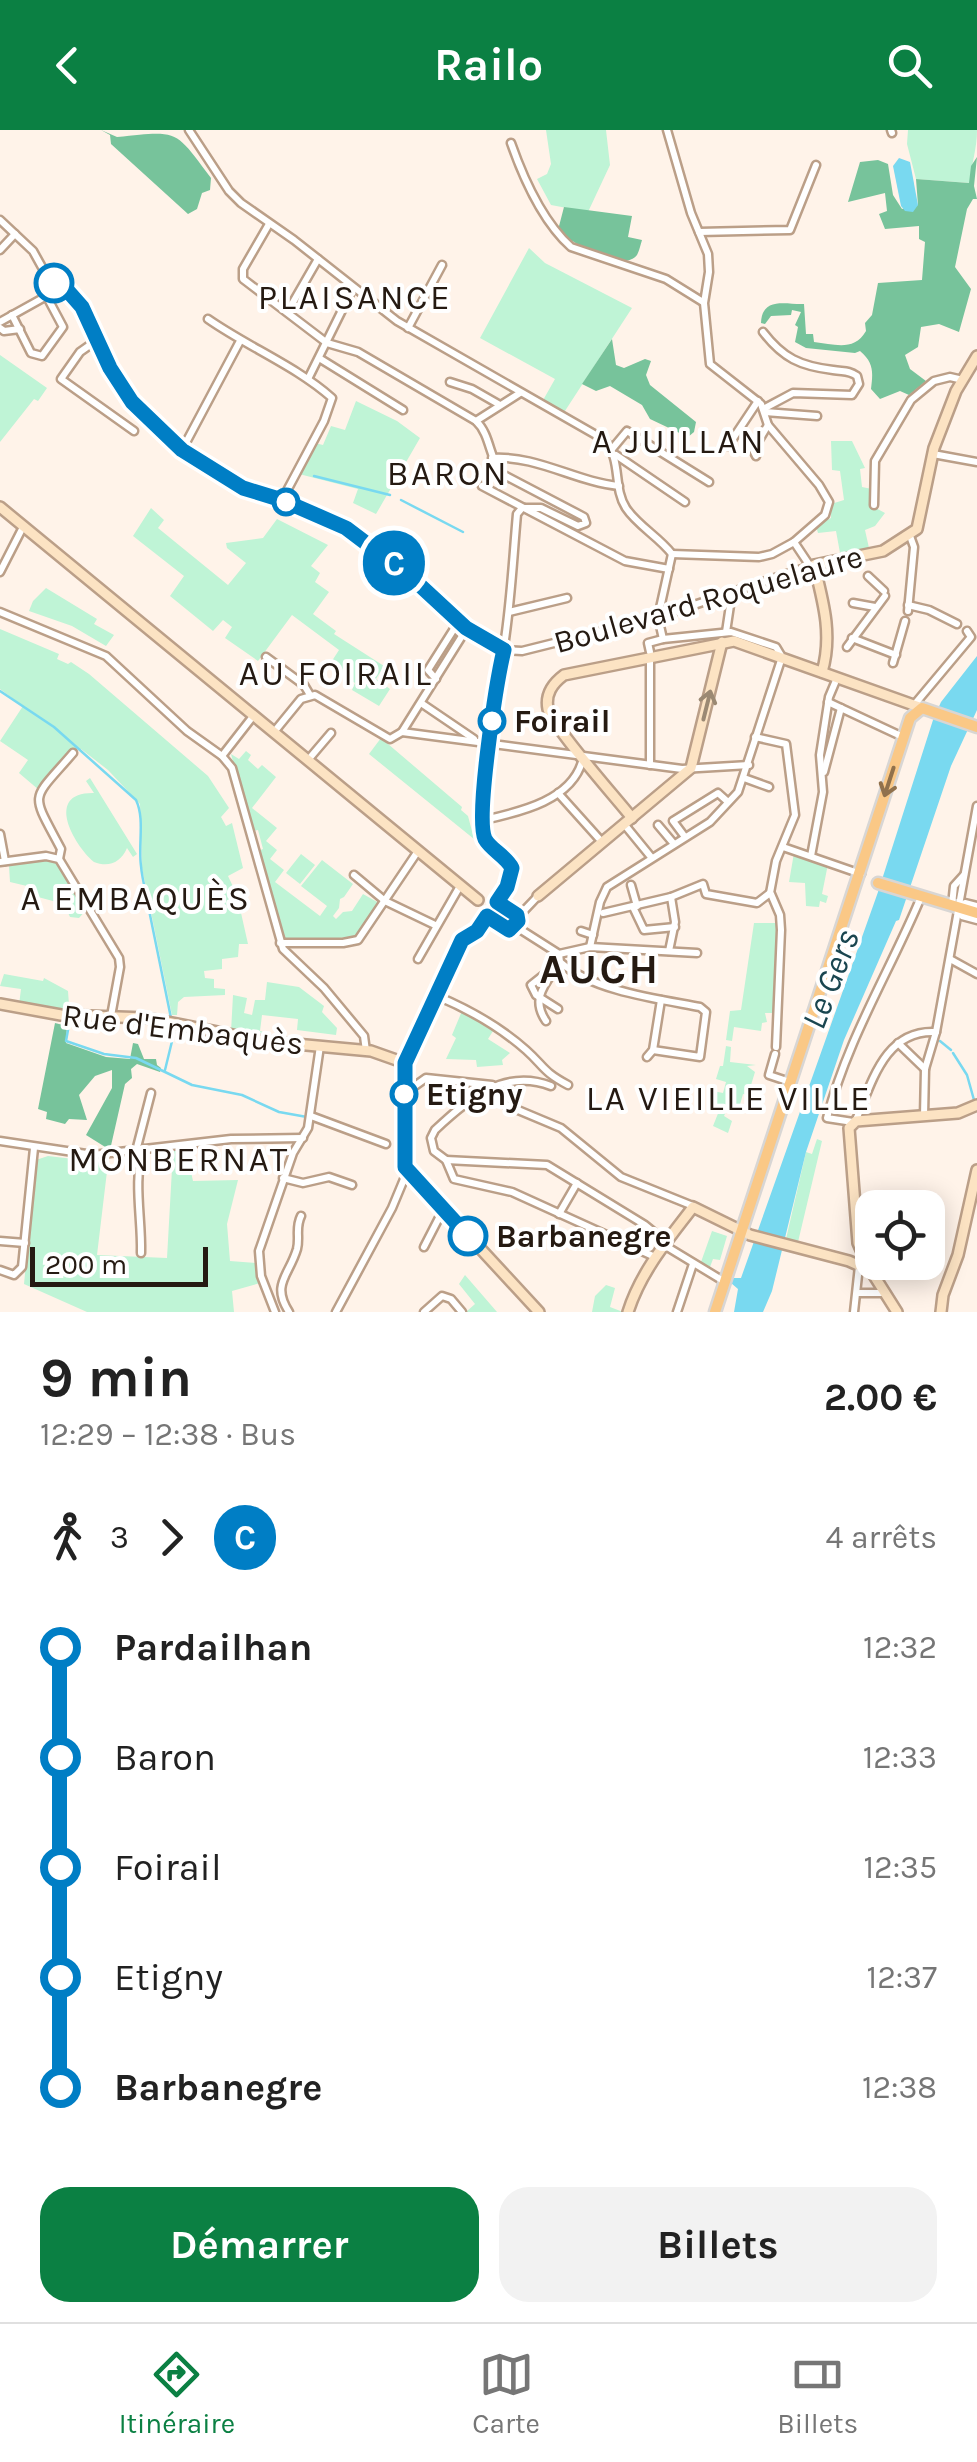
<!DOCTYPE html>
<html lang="fr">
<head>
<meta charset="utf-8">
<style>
  body { margin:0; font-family:Karla,sans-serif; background:#f2f2f2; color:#222; height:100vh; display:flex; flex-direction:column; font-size:38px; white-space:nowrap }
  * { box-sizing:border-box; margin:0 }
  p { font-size:32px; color:#767676 }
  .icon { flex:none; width:55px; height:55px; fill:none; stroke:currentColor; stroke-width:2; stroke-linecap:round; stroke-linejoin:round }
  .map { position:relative; height:1182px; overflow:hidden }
  .drawer { display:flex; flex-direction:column; background:#fff; flex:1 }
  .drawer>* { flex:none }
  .badge { padding:0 20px; border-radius:32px; font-size:35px; line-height:65px }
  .controls { position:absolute; left:855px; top:1060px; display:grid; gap:20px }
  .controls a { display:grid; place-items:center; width:90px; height:90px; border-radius:20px; background:#fff; box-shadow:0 5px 25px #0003; font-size:50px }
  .scale { position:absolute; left:30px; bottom:25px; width:178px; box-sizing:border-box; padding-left:10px; border:5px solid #251a12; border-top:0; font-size:28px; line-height:35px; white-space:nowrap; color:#251a12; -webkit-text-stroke:8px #fff; paint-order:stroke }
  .map>.badge { position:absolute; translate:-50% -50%; box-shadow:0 0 0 5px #fff }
  .legs { display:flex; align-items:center; gap:15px; height:110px; padding:0 40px; font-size:32px }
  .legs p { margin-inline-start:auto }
  .headline { display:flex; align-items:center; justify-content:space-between; height:170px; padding:0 40px }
  h1 { font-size:55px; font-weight:700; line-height:75px }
  .action { display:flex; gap:20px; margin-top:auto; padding:20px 40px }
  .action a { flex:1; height:115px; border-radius:30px; background:#0b8043; color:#fff; font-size:40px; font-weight:700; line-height:115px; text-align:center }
  .action a+a { background:#f2f2f2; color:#222 }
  ul { padding:0 40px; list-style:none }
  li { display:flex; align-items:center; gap:35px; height:110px; font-size:38px }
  li i { display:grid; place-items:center; width:15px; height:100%; margin:0 12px; background:currentColor }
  li i::after { content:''; width:25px; height:25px; margin:-12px; border:8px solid; border-radius:50%; background:#fff }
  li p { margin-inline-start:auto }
  li:first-child i { background:linear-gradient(#0000 50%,currentColor 0) }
  li:last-child i { background:linear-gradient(currentColor 50%,#0000 0) }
  header { display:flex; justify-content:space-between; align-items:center; height:130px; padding:0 40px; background:#0b8043; color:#fff; font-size:45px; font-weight:700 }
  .menu { display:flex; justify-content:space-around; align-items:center; height:140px; border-top:2px solid #e0e0e0; background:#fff; font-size:28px; color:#767676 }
  .menu a { display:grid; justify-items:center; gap:5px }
  .menu .selected { color:#0b8043 }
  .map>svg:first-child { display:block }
  .green { fill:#bff4d6 }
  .forest { fill:#77c39b }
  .water { fill:#79d9f0 }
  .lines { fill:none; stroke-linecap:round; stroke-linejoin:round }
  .stream { stroke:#79d9f0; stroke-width:2.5 }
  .street-casing { stroke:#bb9f88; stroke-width:11 }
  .secondary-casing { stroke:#bb9f88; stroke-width:14 }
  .primary-casing { stroke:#d8d6d4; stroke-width:15 }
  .street { stroke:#fff; stroke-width:6 }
  .secondary { stroke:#fce3c3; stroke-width:9 }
  .primary { stroke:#fac886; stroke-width:10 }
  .oneway { stroke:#9b8973 }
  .oneway2 { stroke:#90714c }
  .line-1-casing { stroke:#fff; stroke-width:22 }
  .line-1 { stroke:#007ec5; stroke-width:15 }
  .stop-1-dot { fill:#fff; stroke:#007ec5; stroke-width:5 }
  .labels { text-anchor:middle; stroke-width:8; stroke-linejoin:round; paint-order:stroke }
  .street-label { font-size:32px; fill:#251a12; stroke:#fff }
  .stop-label { font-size:32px; font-weight:bold; fill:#251a12; stroke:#fff; text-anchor:start }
  .neighbourhood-label { font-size:35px; letter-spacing:2.5px; fill:#251a12; stroke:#fff }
  .water-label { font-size:35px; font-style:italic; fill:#1a4650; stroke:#fff }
  .district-label { font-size:42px; font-weight:bold; letter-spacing:2.5px; fill:#251a12; stroke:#fff }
</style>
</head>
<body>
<header><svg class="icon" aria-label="back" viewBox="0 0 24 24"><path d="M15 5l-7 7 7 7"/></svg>Railo<svg class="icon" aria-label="search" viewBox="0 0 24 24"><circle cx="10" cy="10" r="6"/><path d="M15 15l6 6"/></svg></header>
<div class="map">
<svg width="977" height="1182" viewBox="0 0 977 1182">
  <rect width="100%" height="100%" fill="#fff3e9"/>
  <!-- green -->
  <g class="green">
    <polygon points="546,0 606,0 610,35 588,82 551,75 537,49 547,44 551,34"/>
    <path d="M908,0H977C977,20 971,34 970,53L916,49L907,14Z"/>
    <polygon points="529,118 545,133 632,178 563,284 542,272 555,249 480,208"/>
    <polygon points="0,225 47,258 38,271 34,269 0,312"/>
    <polygon points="356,271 397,291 420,308 376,384 353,373 358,359 299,344 315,313 323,315 331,296 345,300"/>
    <polygon points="831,311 852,311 865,338 860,339 862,357 872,359 872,376 885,383 875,396 865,400 869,418 840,423 836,401 818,403 816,396 831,388 831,374 844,370 840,341 832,340"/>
    <polygon points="151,378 164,390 158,398 228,455 246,433 227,418 226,413 263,408 277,389 328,415 311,436 320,443 315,452 329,462 313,484 336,501 334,504 384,536 376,549 390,559 379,576 352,560 355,553 328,537 339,520 292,485 258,531 225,508 232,497 223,490 213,501 170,466 184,446 133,406"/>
    <polygon points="46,458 97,489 94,494 114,505 106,516 72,496 29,481 33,471"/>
    <polygon points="0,499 59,524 57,529 68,534 71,532 89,544 208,646 229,678 221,687 226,696 232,693 243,738 228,746 237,765 248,814 239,814 238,827 222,829 222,839 204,841 205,848 214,849 214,858 225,859 225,865 184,867 178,872 177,885 172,885 142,738 140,674 108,640 81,619 74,619 39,660 19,643 28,630 0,611 23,576 0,559"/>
    <polygon points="381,608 462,677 461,680 468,686 474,709 369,624"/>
    <polygon points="246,621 251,625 248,630 258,639 262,635 276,647 252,678 277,698 266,711 277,720 270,729 284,740 275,752 320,786 327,776 301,756 322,730 353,754 344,767 340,769 339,778 333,786 336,789 343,782 352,781 363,764 379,773 355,807 289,811 281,806 258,721 263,719 258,700 252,701 231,624 239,629"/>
    <path d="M90,648L137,724L133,727L127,718C121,732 109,738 94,732C73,714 44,662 94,663L86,651Z"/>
    <polygon points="794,723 828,734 822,764 828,766 826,773 820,771 819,777 806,776 805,753 789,752"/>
    <polygon points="301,724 315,735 300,754 286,743"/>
    <polygon points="47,730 57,733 86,780 79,788 70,787 64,774 38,767 31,757 10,752 9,736"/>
    <polygon points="754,793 779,793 776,883 765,883 767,892 762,893 761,901 734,897 732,911 726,910 730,881 741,880"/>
    <polygon points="4,844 43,851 44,848 68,861 69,875 60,881 19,875 21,859 0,856"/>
    <polygon points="267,852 299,857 324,876 322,882 337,898 336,905 297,900 298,889 262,885 260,901 264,902 263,908 231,902 233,865 247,868 244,883 252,885 255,870 265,870"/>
    <polygon points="462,881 493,901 488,909 510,923 502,930 503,935 477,937 476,930 446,929 456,908 452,905"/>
    <polygon points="726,916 731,917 730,932 756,935 747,936 755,942 748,965 743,964 739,978 729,975 724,986 732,991 728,1003 713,996 719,981 709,976 713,961 723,963 726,952 716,949 720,936 723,936"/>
    <polygon points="817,1009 822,1011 798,1112 786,1109 806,1022 812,1024"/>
    <polygon points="186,1019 193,1051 238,1050 227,1094 230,1131 256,1133 260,1153 232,1161 234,1182 87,1182 24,1154 36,1030 48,1026 108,1033 97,1125 167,1128 173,1021"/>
    <polygon points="712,1101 727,1106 720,1130 713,1129 710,1137 701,1132"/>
    <polygon points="465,1145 497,1182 466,1182 475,1174 459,1154"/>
    <polygon points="606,1155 615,1158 610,1177 623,1182 592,1182 595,1166"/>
  </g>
  <!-- forest -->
  <g class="forest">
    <path d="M101,0L117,7C180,0 175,0 211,48L210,60L202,63L197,79L188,84L111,14L110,5Z"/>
    <path d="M977,27L974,56L977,69H973L967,79L955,137L971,159L959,202L939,194L921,197L918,217L905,225L910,239L926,251L909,265L900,261L880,269L871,259C873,242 874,233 860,221L855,223L806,218L795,212L798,197L795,195L801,182L792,180L791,185L771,186L765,194L761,193C762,166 787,175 804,174L806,204H813L814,212C834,214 854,222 866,201L865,193L872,185L878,153L922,150L925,112L919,109V96L885,99L879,84L887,81L885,63L848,72L860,32L878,30L888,34L893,65L902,79L918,75L916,49L969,53L971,36Z"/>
    <path d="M564,77L632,86L628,107L642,110C641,113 639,122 637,125C622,144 570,112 558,100Z"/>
    <polygon points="612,209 616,235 624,238 645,229 651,231 646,245 650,255 696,292 694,302 688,307 650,289 642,275 610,256 596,261 582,254"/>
    <polygon points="55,893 67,896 66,913 106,927 130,929 133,913 138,914 144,929 156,929 157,935 161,938 160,942 137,934 131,939 132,948 125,954 110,1020 86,1005 112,958 112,940 95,946 79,965 87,990 69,989 65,994 46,989 47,982 38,979"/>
  </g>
  <!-- water -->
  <g class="water">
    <polygon points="899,28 910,32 918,75 913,82 905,81 901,76 893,36"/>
    <polygon points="977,526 977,580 951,636 899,790 896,791 844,910 806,1022 772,1161 763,1182 734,1182 738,1159 731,1153 732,1148 741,1148 878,762 933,590 941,572"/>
  </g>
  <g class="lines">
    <!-- stream -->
    <g class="stream">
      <polyline points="314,346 390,365"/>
      <polyline points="401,370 463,402"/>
      <path d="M0,561L54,597L136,670C145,689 138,714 141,736C142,749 146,763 149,777"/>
      <polyline points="149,780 171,888"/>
      <polyline points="70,889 66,911 104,924 136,928 192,955 242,965 279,982 307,987"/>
      <polyline points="940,911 951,920"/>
      <polyline points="953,923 967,945 974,970"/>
      <polyline points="165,940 174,903"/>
    </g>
    <defs>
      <g id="street">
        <path d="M189,0L229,61L241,73L294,110L397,191L603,309C623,329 612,356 626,378C637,395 659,407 672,424"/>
        <polyline points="667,0 691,83 708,124 709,142 704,173 710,234 761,274 768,295 819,355 829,372 825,385 794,412 810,436"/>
        <polyline points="891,0 892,3"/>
        <path d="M511,13C524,50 542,91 571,117L666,149L703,172"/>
        <polyline points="0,90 33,121 48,148 75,168 125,262 156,298 182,320 243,358 282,370 346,398 412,448 467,498 503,520 522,521 658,487 814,435"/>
        <path d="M269,94L243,139V149L327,213L358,222L476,291C491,305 489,329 502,344L584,387L586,393L578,396L541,378H522"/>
        <polyline points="699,102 790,100 816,35"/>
        <polyline points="0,120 15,104"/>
        <polyline points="288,181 318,129"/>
        <polyline points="12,185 31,223 42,226 63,197 47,167"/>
        <path d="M208,189C248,217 296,236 332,268L324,291L282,370"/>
        <polyline points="0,192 61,158"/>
        <polyline points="0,198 4,201 20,199"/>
        <polyline points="408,198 442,135"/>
        <path d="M763,202C783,228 800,236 833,240C844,242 848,240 857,246L859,254L852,265L793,263L763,279"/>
        <polyline points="97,210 80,222 61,249 134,301"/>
        <polyline points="319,228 403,280"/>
        <polyline points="308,249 353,158"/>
        <polyline points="450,252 472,259 500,275"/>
        <polyline points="765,282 817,286"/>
        <polyline points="476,291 520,263"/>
        <polyline points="728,316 758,271"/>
        <polyline points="612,319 627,301 709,352"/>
        <polyline points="182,320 240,211"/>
        <polyline points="933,324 977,332"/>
        <polyline points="616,325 685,372"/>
        <polyline points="756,326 753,320 768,295"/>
        <path d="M492,328C537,325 576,352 619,356"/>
        <polyline points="482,356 625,431 669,439"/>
        <polyline points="874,375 875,331 911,270 934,251 950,247 963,250"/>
        <polyline points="672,424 759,427 772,424 794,412"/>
        <polyline points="0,442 23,397"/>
        <polyline points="868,446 884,461"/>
        <polyline points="853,473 875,477"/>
        <polyline points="908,475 929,480 957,494"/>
        <polyline points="908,481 914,417 910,406"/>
        <polyline points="0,482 106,526 187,601 222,626 232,638 283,819 324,858 364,906 366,921"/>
        <polyline points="509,482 567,468"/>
        <polyline points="726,502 732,462"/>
        <polyline points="852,508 896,525"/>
        <polyline points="847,517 885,466"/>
        <polyline points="650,522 648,513 663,509"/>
        <polyline points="266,527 304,555 310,565"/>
        <polyline points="650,532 650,635"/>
        <polyline points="893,533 905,491"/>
        <polyline points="436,549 428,540 459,491"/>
        <polyline points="828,572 903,607"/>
        <polyline points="421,573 474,609"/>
        <polyline points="914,575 971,507 967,501"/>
        <polyline points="274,602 301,569 315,565 390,609 402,602 467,498"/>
        <polyline points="402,602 682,639 749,635"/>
        <polyline points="755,607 786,614 795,685 776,731 770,763"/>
        <polyline points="222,626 254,585"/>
        <polyline points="308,630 331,603"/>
        <polyline points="824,642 841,578"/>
        <polyline points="744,648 769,657"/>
        <polyline points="558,663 602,712"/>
        <path d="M484,690C520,682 574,670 583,628"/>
        <polyline points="624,694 651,727"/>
        <polyline points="658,695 674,714"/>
        <polyline points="0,704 5,731"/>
        <polyline points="685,707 673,691 718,663 728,672"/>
        <polyline points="783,717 861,744"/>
        <polyline points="811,726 823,662 820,625 829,567 837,548"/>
        <path d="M59,729L61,719C30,660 30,673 73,623"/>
        <polyline points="0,732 46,726 59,729 119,828 120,837 111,886"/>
        <polyline points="354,745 385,771 435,795"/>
        <polyline points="631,755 637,776"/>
        <polyline points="771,764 780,785 781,800 776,917"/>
        <polyline points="952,775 954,756 964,745"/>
        <polyline points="633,777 644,800 675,797"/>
        <polyline points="960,777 965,773 977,776"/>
        <polyline points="960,779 962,786 977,790"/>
        <polyline points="603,783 671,767 703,754 706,764 757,773 770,763"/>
        <polyline points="487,786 507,800 515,796 518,787 497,771"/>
        <polyline points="518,787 538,766"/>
        <polyline points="515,796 559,824"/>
        <polyline points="581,801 593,805"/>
        <polyline points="280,813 343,813 358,810 418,721"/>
        <path d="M460,814L477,801L507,757L512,741L511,734L485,709C477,650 494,575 504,516C511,472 513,428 517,384L522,378"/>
        <polyline points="590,817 600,772 607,757 710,692 738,662 782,527 776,517 731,502 663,509 658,487 672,424"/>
        <polyline points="669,821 675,792 671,767"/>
        <path d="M559,824L560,832C593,861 658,869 700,877L706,882L700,927L653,920"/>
        <polyline points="559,824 590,817 697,823"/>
        <polyline points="418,829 460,756"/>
        <polyline points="950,829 977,844"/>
        <path d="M437,866C468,879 500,897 526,920C545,937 542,941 568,955"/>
        <polyline points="558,879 536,865 531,855 560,832"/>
        <path d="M546,891C533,872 541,859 553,842"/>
        <polyline points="898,913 925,939"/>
        <polyline points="775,924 769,945 790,952"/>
        <polyline points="647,927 653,920 661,870"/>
        <polyline points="494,956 496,965 506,975 561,998 621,1047 693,1076"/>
        <path d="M551,956C504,938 468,969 435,1000L431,1008L434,1021L446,1030L454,1049L512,1062L655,1127"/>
        <polyline points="405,963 426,948 492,955"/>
        <polyline points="311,986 386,1014"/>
        <polyline points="924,986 925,939 936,902 977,676"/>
        <path d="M856,990C872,952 885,899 936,902"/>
        <path d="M853,992L827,988C847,910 890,841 921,767"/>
        <polyline points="0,1011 93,1025 231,1009 303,1008"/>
        <polyline points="136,1021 151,963"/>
        <polyline points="446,1030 547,1035 645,1095 666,1112"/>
        <polyline points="283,1048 303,1053 329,1047 352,1055"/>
        <polyline points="559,1084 577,1053"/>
        <polyline points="0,1111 25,1113"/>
        <polyline points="664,1115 725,1152"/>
        <polyline points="424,1117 443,1080"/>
        <path d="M141,1123C142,1089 133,1051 143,1019"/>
        <polyline points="0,1140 14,1145 22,1137 34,1018"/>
        <polyline points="857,1163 885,1163"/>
        <polyline points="275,1182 261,1146 259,1121 293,1023 308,998 320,916"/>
        <path d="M289,1182C271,1154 289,1146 297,1119C300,1107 295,1098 301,1086"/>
        <polyline points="336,1182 392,1078 407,1042"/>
        <polyline points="424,1182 442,1166 451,1169 462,1182"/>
        <polyline points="677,1182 693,1134"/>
        <polyline points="854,1182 859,1136"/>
      </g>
      <g id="secondary">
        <polyline points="0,377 478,770"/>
        <path d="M822,542C833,505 823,471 814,435L883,421L917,399L934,318L956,261L977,226"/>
        <path d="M632,688C617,669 552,596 548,579C545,564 552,554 564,545L734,511L922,578"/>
        <polyline points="538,766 691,638 722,512"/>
        <polyline points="460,814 405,933 405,1037 539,1182"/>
        <polyline points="0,874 61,885 147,888 263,911 371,921 405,933"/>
        <path d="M628,1182C641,1141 668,1110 693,1077L750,1105L849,1131L869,1140"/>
        <polyline points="897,1182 868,1136 858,1113 849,998 856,991 958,983 977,975"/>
        <polyline points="941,1182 943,1165 958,1125 977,1040"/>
      </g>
      <g id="primary">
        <polyline points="878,753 977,783"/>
        <polyline points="715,1182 910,588 922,578 977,597"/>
      </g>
    </defs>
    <!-- street casing -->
    <use href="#street" class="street-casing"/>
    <!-- secondary casing -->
    <use href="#secondary" class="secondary-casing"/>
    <!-- primary casing -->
    <use href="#primary" class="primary-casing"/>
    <!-- street -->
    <use href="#street" class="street"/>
    <!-- secondary -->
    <use href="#secondary" class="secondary"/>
    <!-- primary -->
    <use href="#primary" class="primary"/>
  </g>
  <!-- one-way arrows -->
  <defs><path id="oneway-shaft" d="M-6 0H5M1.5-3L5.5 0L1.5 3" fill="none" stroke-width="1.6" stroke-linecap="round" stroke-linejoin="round" transform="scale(2.5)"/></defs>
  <use class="oneway" href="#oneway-shaft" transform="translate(707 575) rotate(-76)"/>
  <use class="oneway2" href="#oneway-shaft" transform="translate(889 652) rotate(108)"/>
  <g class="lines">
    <defs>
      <path id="line-1" d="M54,153L67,160L82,177L110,238L132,272L182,320L243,358L282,370L346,398L412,448L466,498L504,520C497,549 475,687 485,709C491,720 506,726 512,738L507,757L497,772L517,785L518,791L509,800L487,786L477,801L462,810L405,933V1037L468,1106"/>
    </defs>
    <!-- line-1 casing -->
    <use href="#line-1" class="line-1-casing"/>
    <!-- line-1 -->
    <use href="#line-1" class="line-1"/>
  </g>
  <!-- markers -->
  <g class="stop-1-dot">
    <circle cx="54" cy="153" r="18"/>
    <circle cx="286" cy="372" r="12"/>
    <circle cx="492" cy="591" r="12"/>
    <circle cx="404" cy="964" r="12"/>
    <circle cx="468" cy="1106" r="18"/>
  </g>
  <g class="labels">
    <!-- street labels -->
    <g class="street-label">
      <text transform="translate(708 469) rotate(-16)" y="11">Boulevard Roquelaure</text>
      <text transform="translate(183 899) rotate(7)" y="11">Rue d'Embaquès</text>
    </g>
    <!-- stop labels -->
    <g class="stop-label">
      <text x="514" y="602">Foirail</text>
      <text x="426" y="975">Etigny</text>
      <text x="496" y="1117">Barbanegre</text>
    </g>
    <!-- neighbourhood labels -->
    <g class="neighbourhood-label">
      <text x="355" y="179">PLAISANCE</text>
      <text x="679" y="323">A JUILLAN</text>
      <text x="448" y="355">BARON</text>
      <text x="336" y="555">AU FOIRAIL</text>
      <text x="136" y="780">A EMBAQUÈS</text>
      <text x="729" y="980">LA VIEILLE VILLE</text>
      <text x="179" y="1041">MONBERNAT</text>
    </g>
    <!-- water labels -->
    <g class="water-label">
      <text transform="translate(830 849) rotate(-69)" y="12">Le Gers</text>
    </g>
    <!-- district labels -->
    <g class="district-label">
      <text x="600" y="853">AUCH</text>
    </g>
  </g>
</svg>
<div class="controls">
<a><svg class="icon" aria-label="locate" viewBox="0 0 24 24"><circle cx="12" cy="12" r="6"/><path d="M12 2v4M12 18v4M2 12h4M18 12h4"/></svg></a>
</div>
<div class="scale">200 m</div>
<b class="badge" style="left:394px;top:433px;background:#007ec5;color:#fff">C</b>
</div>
<section class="drawer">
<div class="headline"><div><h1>9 min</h1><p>12:29 – 12:38 · Bus</p></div><b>2.00 €</b></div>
<div class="legs"><svg class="icon" aria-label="walk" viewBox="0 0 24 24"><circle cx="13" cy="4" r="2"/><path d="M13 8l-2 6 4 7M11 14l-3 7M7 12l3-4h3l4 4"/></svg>3<svg class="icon" aria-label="forward" viewBox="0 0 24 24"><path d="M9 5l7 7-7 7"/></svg><b class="badge" style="background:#007ec5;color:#fff">C</b><p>4 arrêts</p></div>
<ul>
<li><i style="color:#007ec5"></i><b>Pardailhan</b><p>12:32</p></li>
<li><i style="color:#007ec5"></i><span>Baron</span><p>12:33</p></li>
<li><i style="color:#007ec5"></i><span>Foirail</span><p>12:35</p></li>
<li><i style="color:#007ec5"></i><span>Etigny</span><p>12:37</p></li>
<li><i style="color:#007ec5"></i><b>Barbanegre</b><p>12:38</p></li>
</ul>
<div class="action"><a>Démarrer</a><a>Billets</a></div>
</section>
<nav class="menu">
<a class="selected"><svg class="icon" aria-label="directions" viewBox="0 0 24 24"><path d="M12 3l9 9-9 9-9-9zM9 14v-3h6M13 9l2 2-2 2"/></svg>Itinéraire</a>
<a><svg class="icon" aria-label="map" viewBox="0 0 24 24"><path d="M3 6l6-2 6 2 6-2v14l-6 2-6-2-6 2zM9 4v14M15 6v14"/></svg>Carte</a>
<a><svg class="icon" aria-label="tickets" viewBox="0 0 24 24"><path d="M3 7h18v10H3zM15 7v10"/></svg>Billets</a>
</nav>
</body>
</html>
